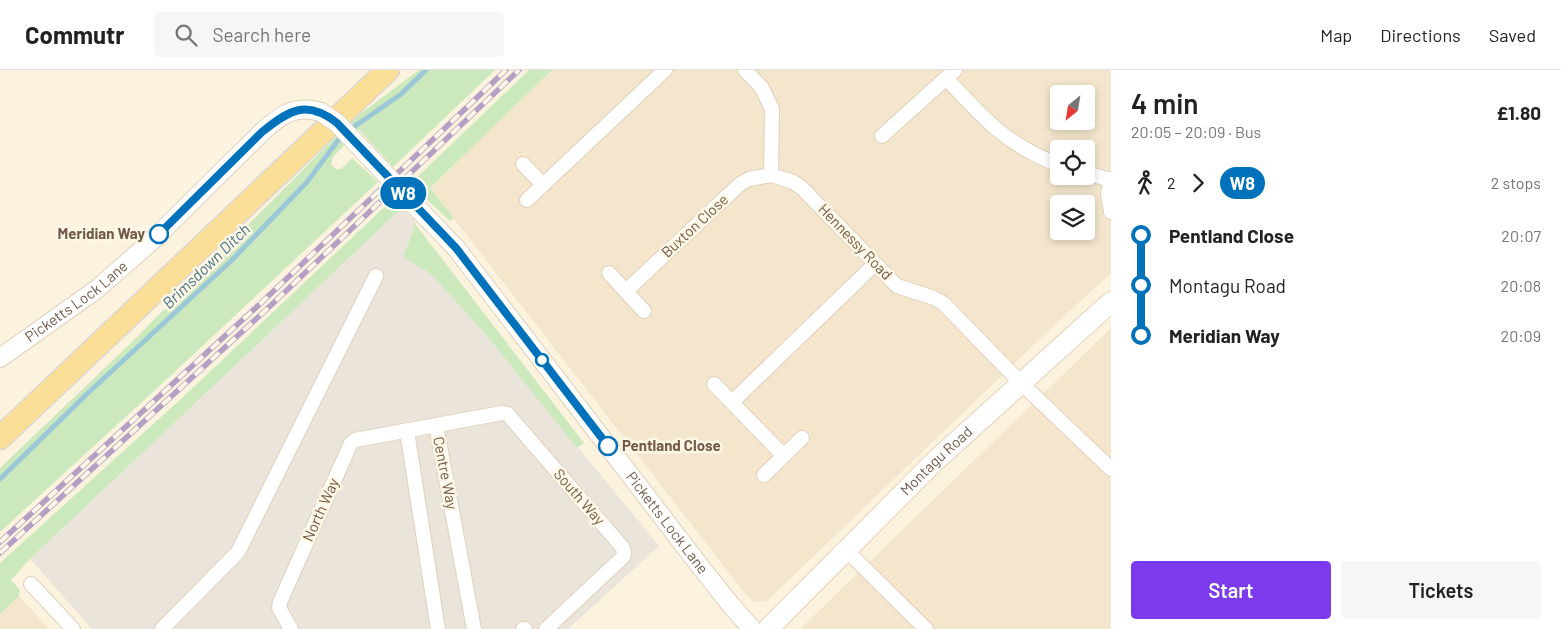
<!DOCTYPE html>
<html lang="en">
<head>
<meta charset="utf-8">
<style>
  body { margin:0; font-family:Barlow,sans-serif; background:#f6f6f6; color:#222; height:100vh; display:flex; flex-direction:column; font-size:19px; white-space:nowrap }
  * { box-sizing:border-box; margin:0 }
  p { font-size:16px; color:#767676 }
  .icon { flex:none; width:28px; height:28px; fill:none; stroke:currentColor; stroke-width:2; stroke-linecap:round; stroke-linejoin:round }
  .map { position:relative; flex:1; overflow:hidden }
  .drawer { display:flex; flex-direction:column; background:#fff; width:450px }
  .drawer>* { flex:none }
  .badge { padding:0 10px; border-radius:16px; font-size:18px; line-height:32px }
  .needle { width:32px; rotate:210deg }
  .tools { position:absolute; left:1050px; top:15px; display:grid; gap:10px }
  .tools a { display:grid; place-items:center; width:45px; height:45px; border-radius:5px; background:#fff; box-shadow:0 2px 8px #0003; font-size:25px }
  .map>.badge { position:absolute; translate:-50% -50%; box-shadow:0 0 0 2px #fff }
  .legs { display:flex; align-items:center; gap:8px; height:55px; padding:0 20px; font-size:16px }
  .legs p { margin-inline-start:auto }
  .summary { display:flex; align-items:center; justify-content:space-between; height:85px; padding:0 20px }
  h1 { font-size:28px; font-weight:600; line-height:38px }
  .action { display:flex; gap:10px; margin-top:auto; padding:10px 20px }
  .action a { flex:1; height:58px; border-radius:5px; background:#7c3aed; color:#fff; font-size:20px; font-weight:600; line-height:58px; text-align:center }
  .action a+a { background:#f6f6f6; color:#222 }
  ul { padding:0 20px; list-style:none }
  li { display:flex; align-items:center; gap:18px; height:50px; font-size:19px }
  li i { display:grid; place-items:center; width:8px; height:100%; margin:0 6px; background:currentColor }
  li i::after { content:''; width:12px; height:12px; margin:-6px; border:4px solid; border-radius:50%; background:#fff }
  li p { margin-inline-start:auto }
  li:first-child i { background:linear-gradient(#0000 50%,currentColor 0) }
  li:last-child i { background:linear-gradient(currentColor 50%,#0000 0) }
  header { display:flex; align-items:center; gap:30px; box-sizing:border-box; height:70px; padding:0 25px; background:#fff; border-bottom:1px solid #e0e0e0 }
  header strong { font-size:24px }
  nav { display:flex; gap:28px; margin-inline-start:auto; font-size:18px }
  .search { width:350px; height:45px; background:#f6f6f6; display:flex; align-items:center; gap:12px; box-sizing:border-box; padding:0 18px; border-radius:5px; color:#767676; font-size:19px }
  main { display:flex; flex:1; min-height:0 }
  .map>svg:first-child { display:block }
  .residential { fill:#f4e6cd; fill-rule:evenodd }
  .industrial { fill:#eae4db }
  .green { fill:#cce9be }
  .lines { fill:none; stroke-linecap:round; stroke-linejoin:round }
  .stream { stroke:#9ac8d7; stroke-width:5 }
  .minor-casing { stroke:#e0d0bb; stroke-width:16 }
  .tertiary-casing { stroke:#e0d0bb; stroke-width:20 }
  .secondary-casing { stroke:#e5d2b9; stroke-width:22 }
  .primary-casing { stroke:#ddd7d3; stroke-width:25 }
  .minor { stroke:#fff; stroke-width:14 }
  .tertiary { stroke:#fff; stroke-width:18 }
  .secondary { stroke:#fff; stroke-width:20 }
  .primary { stroke:#fcdf96; stroke-width:22 }
  .rail-casing { stroke:#b69fc4; stroke-width:5.5 }
  .rail { stroke:#fff7e5; stroke-width:4; stroke-dasharray:11; stroke-linecap:butt }
  .tertiary-bridge-casing { stroke:#e0d0bb; stroke-width:20; stroke-linecap:butt }
  .tertiary-bridge { stroke:#fff; stroke-width:18 }
  .line-1-casing { stroke:#fff; stroke-width:11 }
  .line-1 { stroke:#0072bc; stroke-width:8 }
  .stop-1-dot { fill:#fff; stroke:#0072bc; stroke-width:2.5 }
  .labels { text-anchor:middle; stroke-width:5; stroke-linejoin:round; paint-order:stroke }
  .street-label { font-size:15px; fill:#725a47; stroke:#fff7e5 }
  .stop-label { font-size:15px; font-weight:bold; fill:#725a47; stroke:#fff7e5; text-anchor:end }
  .water-label { font-size:16px; font-style:italic; fill:#417486; stroke:#fff7e5 }
</style>
</head>
<body>
<header>
<strong>Commutr</strong>
<div class="search"><svg class="icon" aria-label="search" viewBox="0 0 24 24"><circle cx="10" cy="10" r="6"/><path d="M15 15l6 6"/></svg>Search here</div>
<nav><a>Map</a><a>Directions</a><a>Saved</a></nav>
</header>
<main>
<div class="map">
<svg width="1111" height="559" viewBox="0 0 1111 559">
  <rect width="100%" height="100%" fill="#fcf3df"/>
  <!-- residential -->
  <g class="residential">
    <path d="M552,0H1111V203L1063,247L767,531L759,532L752,531L747,526L430,118ZM1059,24H1086V51H1059ZM1059,79H1086V106H1059ZM1059,134H1086V161H1059Z"/>
    <polygon points="1111,258 1111,559 800,559 837,523"/>
    <polygon points="19,526 49,559 0,559 0,544"/>
  </g>
  <!-- industrial -->
  <polygon class="industrial" points="403,137 415,151 412,164 403,187 431,204 487,266 659,476 568,559 92,559 30,489"/>
  <!-- green -->
  <g class="green">
    <polygon points="419,0 495,0 393,97 359,60 333,87 331,94 336,99 341,99 352,88 378,112 166,310 0,462 0,398 132,272 352,50"/>
    <polygon points="529,0 552,0 430,118 454,148 450,151 410,114"/>
    <polygon points="394,128 403,137 30,489 11,510 20,520 19,526 0,544 0,493 183,327"/>
    <polygon points="415,151 416,155 584,373 577,378 487,266 431,204 403,187 412,164"/>
  </g>
  <g class="lines">
    <!-- stream -->
    <polyline class="stream" points="0,409 88,323 231,191 307,112 342,65 400,25 426,0"/>
    <defs>
      <g id="minor">
        <polyline points="745,0 762,18 772,39 771,105 793,112 802,118 897,216 934,228 943,233 1022,314 1111,399"/>
        <path d="M946,8C984,49 1005,74 1059,95"/>
        <polyline points="882,66 955,0"/>
        <polyline points="523,94 543,115"/>
        <polyline points="1086,103 1111,110"/>
        <polyline points="1111,109 1108,124 1111,142"/>
        <polyline points="527,130 665,0"/>
        <polyline points="609,203 644,241"/>
        <polyline points="626,221 740,114 749,109 771,105"/>
        <polyline points="714,314 784,386"/>
        <polyline points="732,332 875,194"/>
        <polyline points="436,355 474,559"/>
        <polyline points="407,361 438,559"/>
        <polyline points="764,405 802,368"/>
        <polyline points="847,481 926,559"/>
        <polyline points="31,514 73,559"/>
        <polyline points="162,559 238,482 376,206"/>
        <polyline points="291,559 279,538 280,532 351,373 355,370 502,343 508,344 511,348 623,478 624,483 623,487 546,559"/>
        <polyline points="523,559 525,559"/>
      </g>
      <g id="tertiary">
        <path id="s1" d="M425,146L456,178L703,500L730,534L752,559"/>
        <path id="s2" d="M0,288L97,219L154,169L262,62C278,48 290,37 312,40"/>
      </g>
      <g id="secondary">
        <path id="s3" d="M768,559L934,392L1111,232"/>
      </g>
      <polyline id="primary" points="0,368 388,0"/>
    </defs>
    <!-- minor casing -->
    <use href="#minor" class="minor-casing"/>
    <!-- tertiary casing -->
    <use href="#tertiary" class="tertiary-casing"/>
    <!-- secondary casing -->
    <use href="#secondary" class="secondary-casing"/>
    <!-- primary casing -->
    <use href="#primary" class="primary-casing"/>
    <!-- minor -->
    <use href="#minor" class="minor"/>
    <!-- tertiary -->
    <use href="#tertiary" class="tertiary"/>
    <!-- secondary -->
    <use href="#secondary" class="secondary"/>
    <!-- primary -->
    <use href="#primary" class="primary"/>
    <defs>
      <g id="rail">
        <polyline points="0,472 261,233 506,0"/>
        <polyline points="0,483 267,239 519,0"/>
      </g>
    </defs>
    <!-- rail casing -->
    <use href="#rail" class="rail-casing"/>
    <!-- rail -->
    <use href="#rail" class="rail"/>
    <defs>
      <polyline id="tertiary-bridge" points="312,40 321,42 337,53 425,146"/>
    </defs>
    <!-- tertiary-bridge casing -->
    <use href="#tertiary-bridge" class="tertiary-bridge-casing"/>
    <!-- tertiary-bridge -->
    <use href="#tertiary-bridge" class="tertiary-bridge"/>
  </g>
  <g class="lines">
    <defs>
      <path id="line-1" d="M159,164L262,62C289,40 307,29 337,53L456,178L608,376"/>
    </defs>
    <!-- line-1 casing -->
    <use href="#line-1" class="line-1-casing"/>
    <!-- line-1 -->
    <use href="#line-1" class="line-1"/>
  </g>
  <!-- markers -->
  <g class="stop-1-dot">
    <circle cx="159" cy="164" r="9"/>
    <circle cx="542" cy="290" r="6"/>
    <circle cx="608" cy="376" r="9"/>
  </g>
  <g class="labels">
    <!-- street labels -->
    <g class="street-label">
      <text transform="translate(695 156) rotate(-43)" y="5">Buxton Close</text>
      <text transform="translate(855 172) rotate(46)" y="5">Hennessy Road</text>
      <text dy="5" stroke="none"><textPath href="#s2" startOffset="95">Picketts Lock Lane</textPath></text>
      <text dy="5" stroke="none"><textPath href="#s3" startOffset="238">Montagu Road</textPath></text>
      <text transform="translate(445 403) rotate(79)" y="5">Centre Way</text>
      <text transform="translate(579 427) rotate(49)" y="5">South Way</text>
      <text transform="translate(321 440) rotate(-66)" y="5">North Way</text>
      <text dy="5" stroke="none"><textPath href="#s1" startOffset="391">Picketts Lock Lane</textPath></text>
    </g>
    <!-- stop labels -->
    <g class="stop-label">
      <text x="145" y="169">Meridian Way</text>
      <text x="622" y="381" text-anchor="start">Pentland Close</text>
    </g>
    <!-- water labels -->
    <g class="water-label">
      <text transform="translate(206 196) rotate(-44)" y="6">Brimsdown Ditch</text>
    </g>
  </g>
</svg>
<div class="tools">
<a><svg class="needle" viewBox="-14 -14 28 28"><path d="M0-13l5 13h-10z" fill="#e53935"/><path d="M0 13l5-13h-10z" fill="#767676"/></svg></a>
<a><svg class="icon" aria-label="locate" viewBox="0 0 24 24"><circle cx="12" cy="12" r="6"/><path d="M12 2v4M12 18v4M2 12h4M18 12h4"/></svg></a>
<a><svg class="icon" aria-label="layers" viewBox="0 0 24 24"><path d="M12 4l9 5-9 5-9-5zM3 14l9 5 9-5"/></svg></a>
</div>
<b class="badge" style="left:403px;top:123px;background:#0072bc;color:#fff">W8</b>
</div>
<section class="drawer">
<div class="summary"><div><h1>4 min</h1><p>20:05 – 20:09 · Bus</p></div><b>£1.80</b></div>
<div class="legs"><svg class="icon" aria-label="walk" viewBox="0 0 24 24"><circle cx="13" cy="4" r="2"/><path d="M13 8l-2 6 4 7M11 14l-3 7M7 12l3-4h3l4 4"/></svg>2<svg class="icon" aria-label="forward" viewBox="0 0 24 24"><path d="M9 5l7 7-7 7"/></svg><b class="badge" style="background:#0072bc;color:#fff">W8</b><p>2 stops</p></div>
<ul>
<li><i style="color:#0072bc"></i><b>Pentland Close</b><p>20:07</p></li>
<li><i style="color:#0072bc"></i><span>Montagu Road</span><p>20:08</p></li>
<li><i style="color:#0072bc"></i><b>Meridian Way</b><p>20:09</p></li>
</ul>
<div class="action"><a>Start</a><a>Tickets</a></div>
</section>
</main>
</body>
</html>
